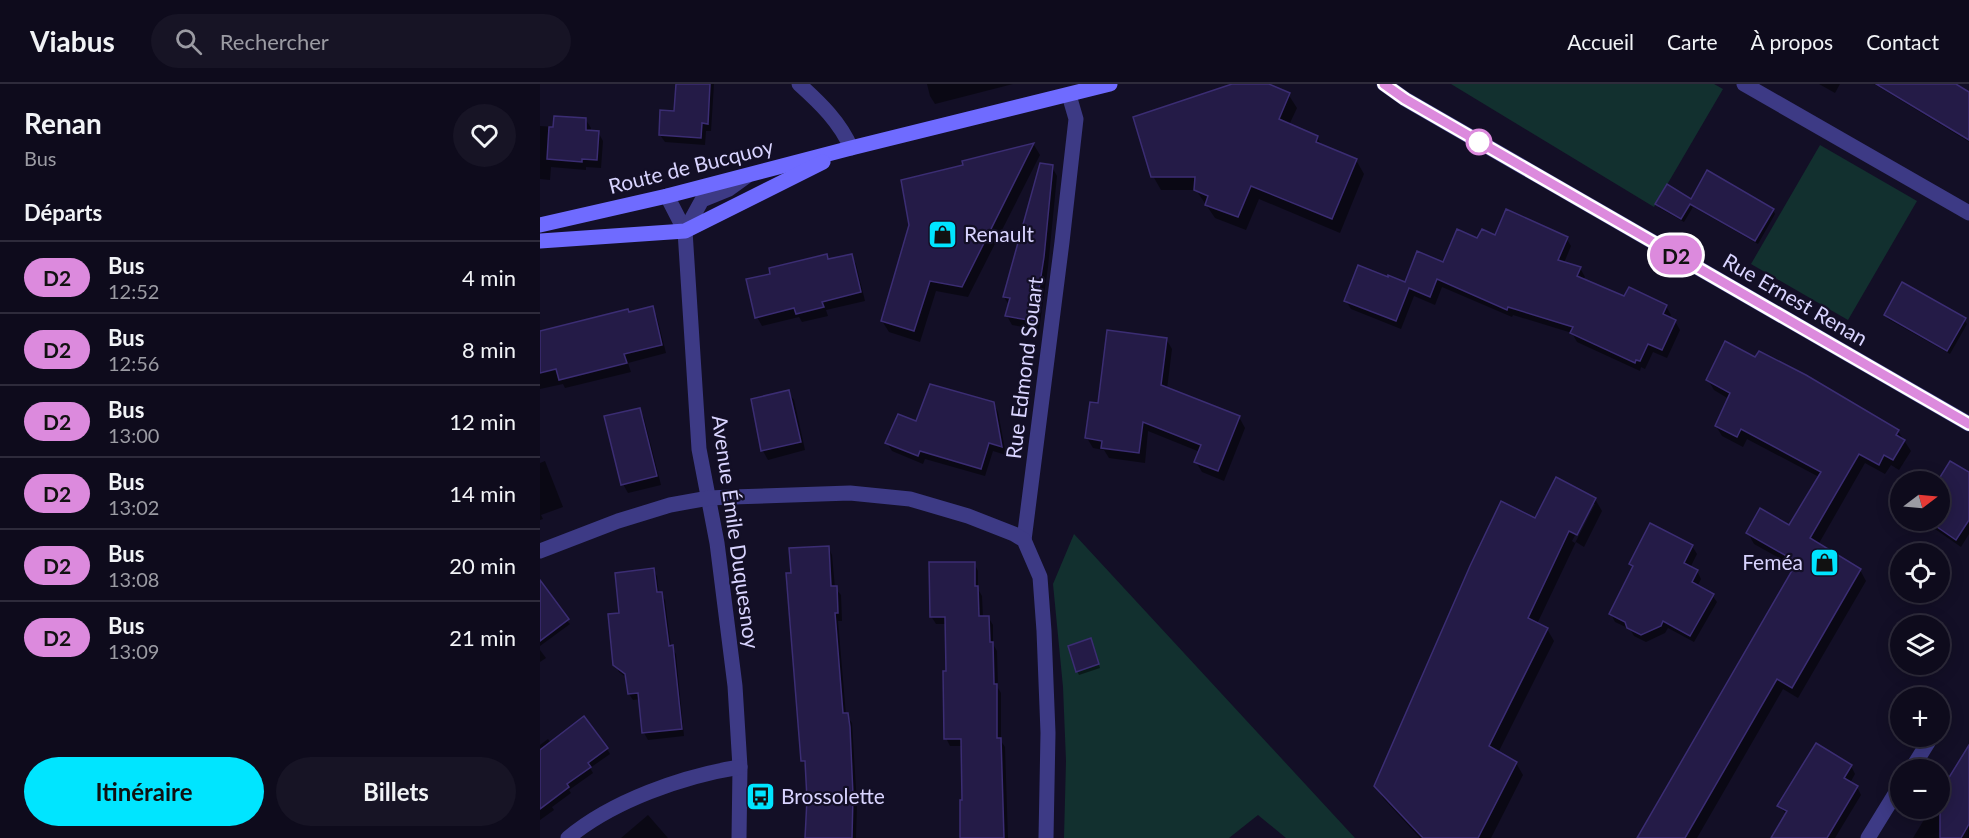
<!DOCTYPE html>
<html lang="fr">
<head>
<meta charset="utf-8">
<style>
  body { margin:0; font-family:Lato,sans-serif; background:#171425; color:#f1f3f6; height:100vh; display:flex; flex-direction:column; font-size:22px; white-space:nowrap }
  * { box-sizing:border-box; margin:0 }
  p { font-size:20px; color:#9b9ba3 }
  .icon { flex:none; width:33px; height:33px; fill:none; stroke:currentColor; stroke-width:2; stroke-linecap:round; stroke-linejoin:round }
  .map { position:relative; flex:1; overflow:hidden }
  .panel { display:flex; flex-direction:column; background:#0e0b1c; width:540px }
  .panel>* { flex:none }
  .badge { padding:0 12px; border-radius:20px; font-size:21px; line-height:39px }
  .needle { width:39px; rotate:74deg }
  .fabs { position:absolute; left:1350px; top:387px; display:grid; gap:12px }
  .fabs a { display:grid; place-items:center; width:60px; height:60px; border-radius:50%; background:#0e0b1c; box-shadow:0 3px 15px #0003,0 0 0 2px #2e2b3b; font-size:30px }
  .map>.badge { position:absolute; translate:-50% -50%; box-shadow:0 0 0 3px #fff }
  h2 { padding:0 24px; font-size:22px; line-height:54px }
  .round { display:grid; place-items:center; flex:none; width:63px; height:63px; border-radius:32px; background:#171425 }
  .overview { display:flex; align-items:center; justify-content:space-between; height:102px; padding:0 24px }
  h1 { font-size:28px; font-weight:700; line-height:45px }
  .cta { display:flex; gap:12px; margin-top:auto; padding:12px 24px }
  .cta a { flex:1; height:69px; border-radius:36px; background:#00e5ff; color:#111; font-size:24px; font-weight:700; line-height:69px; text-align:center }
  .cta a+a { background:#171425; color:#f1f3f6 }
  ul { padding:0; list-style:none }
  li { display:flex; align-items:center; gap:18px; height:72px; padding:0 24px; border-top:2px solid #2e2b3b }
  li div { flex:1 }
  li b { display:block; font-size:22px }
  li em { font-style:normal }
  li .badge { min-width:66px; font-weight:700; text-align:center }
  header { display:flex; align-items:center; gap:36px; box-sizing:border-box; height:84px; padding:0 30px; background:#0e0b1c; border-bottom:2px solid #2e2b3b }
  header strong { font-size:28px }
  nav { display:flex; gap:33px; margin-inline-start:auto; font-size:21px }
  .search { width:420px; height:54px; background:#171425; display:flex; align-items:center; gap:15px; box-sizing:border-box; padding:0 21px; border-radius:33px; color:#9b9ba3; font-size:22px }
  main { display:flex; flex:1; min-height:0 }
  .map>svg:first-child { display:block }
  .green { fill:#12302f }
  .shadow { fill:#0007; fill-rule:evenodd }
  .building { fill:#241b47; stroke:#3b2d73; stroke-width:1.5 }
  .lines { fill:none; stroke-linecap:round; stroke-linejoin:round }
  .street { stroke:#3d3a85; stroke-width:15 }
  .secondary { stroke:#6f6bff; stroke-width:15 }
  .line-casing { stroke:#fff; stroke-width:14 }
  .line { stroke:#dc8add; stroke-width:9 }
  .stop-dot { fill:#fff; stroke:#dc8add; stroke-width:3 }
  .labels { text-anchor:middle; stroke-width:4.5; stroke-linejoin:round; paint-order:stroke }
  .street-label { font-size:21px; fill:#d9d4ff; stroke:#130f26 }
  .poi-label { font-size:21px; fill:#d9d4ff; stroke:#130f26; text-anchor:start }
</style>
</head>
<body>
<header>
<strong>Viabus</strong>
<div class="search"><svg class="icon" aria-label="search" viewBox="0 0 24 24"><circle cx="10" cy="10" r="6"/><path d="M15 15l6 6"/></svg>Rechercher</div>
<nav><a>Accueil</a><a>Carte</a><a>À propos</a><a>Contact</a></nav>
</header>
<main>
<section class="panel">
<div class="overview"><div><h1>Renan</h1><p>Bus</p></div><a class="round"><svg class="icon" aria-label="heart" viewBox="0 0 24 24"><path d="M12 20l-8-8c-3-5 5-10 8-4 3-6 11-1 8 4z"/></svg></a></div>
<h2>Départs</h2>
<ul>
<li><span class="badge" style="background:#dc8add;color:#111">D2</span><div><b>Bus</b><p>12:52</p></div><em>4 min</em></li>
<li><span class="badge" style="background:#dc8add;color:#111">D2</span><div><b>Bus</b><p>12:56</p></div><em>8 min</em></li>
<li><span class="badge" style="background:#dc8add;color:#111">D2</span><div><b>Bus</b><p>13:00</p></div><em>12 min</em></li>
<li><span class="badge" style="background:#dc8add;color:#111">D2</span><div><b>Bus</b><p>13:02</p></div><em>14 min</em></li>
<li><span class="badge" style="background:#dc8add;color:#111">D2</span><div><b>Bus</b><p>13:08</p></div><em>20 min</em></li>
<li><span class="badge" style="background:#dc8add;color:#111">D2</span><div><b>Bus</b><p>13:09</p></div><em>21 min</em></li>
</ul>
<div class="cta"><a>Itinéraire</a><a>Billets</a></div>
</section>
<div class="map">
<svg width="1429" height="754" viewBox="0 0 1429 754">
  <rect width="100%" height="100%" fill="#130f26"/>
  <!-- green -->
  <g class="green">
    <polygon points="911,0 1174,0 1183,5 1114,123"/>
    <polygon points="1280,61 1377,117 1308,236 1211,180"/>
    <polygon points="534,450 815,754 746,754 718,731 689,754 524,754 526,677 523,603 513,500"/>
  </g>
  <!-- shadow -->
  <g class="shadow">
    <polygon points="137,0 174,0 171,47 166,47 165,61 125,58 120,51 136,28"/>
    <polygon points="387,0 473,0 395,20 390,12"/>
    <polygon points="697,0 725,0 748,10 757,24 749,41 777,53 782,62 816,76 824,90 800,149 719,115 706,146 675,134 656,106 621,106 613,92"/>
    <polygon points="1279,0 1300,0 1295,9"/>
    <polygon points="1334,0 1412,0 1429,10 1429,58"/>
    <polygon points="46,36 51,44 50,48 58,48 63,57 61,84 46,83 46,86 11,83 10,96 0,95 0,42 15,43"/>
    <polygon points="494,61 500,71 428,213 396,207 380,258 349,248 342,237 425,82 424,78"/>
    <polygon points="512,83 517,92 508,183 499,246 472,241 467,232 469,221 464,213"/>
    <polygon points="1152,117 1233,126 1235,130 1218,160 1153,123 1144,138 1119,124 1117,120"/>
    <polygon points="956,153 1026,154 1031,162 1024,179 1040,184 1045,193 1043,196 1085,214 1126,222 1131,231 1129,235 1135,237 1140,246 1127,274 1113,268 1105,285 1101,283 1100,287 1037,258 1032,249 973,231 972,233 902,203 895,221 874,212 861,245 811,225 806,217 865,199 904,180 938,156"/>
    <polygon points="311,171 316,180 325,217 286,226 288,232 262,238 259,233 222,242 217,233 232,191"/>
    <polygon points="112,224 117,233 126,269 88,279 91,288 25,304 23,300 0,305 0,248"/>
    <polygon points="1346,231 1424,236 1427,240 1410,270 1348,235"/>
    <polygon points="626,255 632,265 627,305 699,333 705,344 684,397 662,388 656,378 660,368 608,347 605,379 569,374 564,366 553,364 547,354 559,321"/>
    <polygon points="1168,296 1358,347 1371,367 1359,386 1351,381 1345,390 1325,379 1278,461 1320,486 1326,497 1258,614 1243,605 1157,754 1099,754 1255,483 1214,460 1208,449 1250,443 1279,393 1207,355 1203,363 1182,352 1176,342 1189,315 1174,306"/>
    <polygon points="248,308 254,316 265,366 228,376 223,367 213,316"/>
    <polygon points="453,319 458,328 466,371 453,367 445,392 385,375 383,380 352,367 347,359 377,339"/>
    <polygon points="99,326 104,334 121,401 88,409 83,400"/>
    <polygon points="5,377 23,423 1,431 3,435 0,436 0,379"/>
    <polygon points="1410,379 1429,390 1429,450 1421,463 1382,436 1400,436 1400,398"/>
    <path d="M1055,415L1062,427L1044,463L1036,458L997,540L1007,545L1014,557L958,669L976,679L983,691L951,754H880L843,714L836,701L995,436ZM1052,420H1055L1035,459L1032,457Z"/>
    <polygon points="1152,462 1157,470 1150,484 1157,487 1161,495 1157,503 1172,511 1177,518 1154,558 1128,544 1125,549 1106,558 1094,552 1090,545 1075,538 1071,530 1094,485 1091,480"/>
    <polygon points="288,463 292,471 295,504 301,511 302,537 298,537 306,631 312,639 317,720 316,754 266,754 269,715 267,684 263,677 252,490"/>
    <polygon points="434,479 438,487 438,505 442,512 443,534 448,533 453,541 453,560 457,567 458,604 461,609 461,657 465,663 468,754 421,754 424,717 423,662 410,662 406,654 406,540 396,540 391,532"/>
    <polygon points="113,486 117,492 119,510 121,509 125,516 131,563 136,570 144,652 108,656 104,649 100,615 93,616 89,610 87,594 79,588 75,580 81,530"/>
    <polygon points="0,509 30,540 0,562"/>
    <polygon points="552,560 560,584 539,591 537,587"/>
    <polygon points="0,566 6,574 0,578"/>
    <polygon points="8,655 11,659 67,665 70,670 50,684 53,689 29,706 31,709 12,723 14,726 0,736 0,661"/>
    <polygon points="1421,676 1429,680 1429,754 1373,754 1391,724 1400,724 1400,711"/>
    <polygon points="1311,682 1315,690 1310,699 1317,703 1321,711 1295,754 1233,754 1247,731 1239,722"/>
    <polygon points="108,731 128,754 81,754"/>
  </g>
  <!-- building -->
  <g class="building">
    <polygon points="136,0 170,0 168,40 162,39 161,54 119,51 120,26 134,27"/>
    <polygon points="692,0 729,0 750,9 739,35 778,52 776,58 817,75 792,135 711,102 698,133 665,121 668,112 654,106 655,93 611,93 593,33"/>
    <polygon points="1336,0 1416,0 1429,8 1429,56"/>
    <polygon points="14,32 46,34 46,46 59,47 57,76 42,75 42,78 7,75 9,43 13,43"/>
    <polygon points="494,59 422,203 390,197 374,247 341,237 369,141 361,96 423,81 422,77"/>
    <polygon points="500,79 513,81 504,173 494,237 465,232 470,214 463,213"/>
    <polygon points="1167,86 1234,125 1215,157 1150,120 1141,135 1115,120 1127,100 1151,115"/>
    <polygon points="966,125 1028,153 1018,176 1041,183 1037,192 1084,212 1089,203 1127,221 1123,230 1136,236 1122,266 1108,260 1100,277 1096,276 1095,279 1030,249 1033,243 968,223 967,226 897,195 890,213 869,204 856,237 804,217 818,181 848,193 848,191 865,198 877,167 903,178 917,145 937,154 942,145 955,151"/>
    <polygon points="287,170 288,175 312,170 321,208 282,218 284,223 256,230 254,224 215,234 206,195 230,190 229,184"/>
    <polygon points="1362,198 1426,234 1407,267 1344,231"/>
    <polygon points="113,222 122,261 84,270 87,279 19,296 16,285 0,289 0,247 88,225 89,228"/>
    <polygon points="567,246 627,254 621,301 700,332 678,387 654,378 661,361 603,338 599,369 561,364 562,357 545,354 550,318 558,319"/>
    <polygon points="1185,257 1215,273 1219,267 1266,291 1359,346 1356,351 1365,356 1353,376 1344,371 1339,381 1319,370 1270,454 1321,485 1252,604 1237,595 1145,754 1097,754 1257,478 1206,449 1220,424 1249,441 1281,388 1201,345 1197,353 1175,342 1190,309 1166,296"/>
    <polygon points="390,300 454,318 462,363 449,359 441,385 380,367 378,372 345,359 358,330 376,337"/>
    <polygon points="249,306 261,358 221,367 211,315"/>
    <polygon points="100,324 117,392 81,401 64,332"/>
    <polygon points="1410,377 1429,388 1429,436 1416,456 1387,436 1400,436 1400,398 1397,398"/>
    <polygon points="1016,393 1056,414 1037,451 1029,447 988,534 1008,544 949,662 977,678 938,754 883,754 834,702 930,482 961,417 995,434"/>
    <polygon points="1110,439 1153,461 1144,479 1158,486 1152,498 1174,510 1150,552 1123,537 1121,542 1101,551 1087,544 1085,538 1069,530 1093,482 1089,480"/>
    <polygon points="289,462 291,502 297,502 298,529 295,529 303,629 308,629 310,643 313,711 312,754 265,754 267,715 265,677 261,677 246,489 251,489 249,464"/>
    <polygon points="389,478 435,478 435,502 438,502 439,532 449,532 450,558 453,558 454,600 457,600 457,654 461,654 464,754 420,754 420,716 422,716 421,655 404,655 403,587 406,587 405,533 390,533"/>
    <polygon points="114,484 117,508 122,508 129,562 133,561 142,645 102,649 98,609 88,610 85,590 73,581 68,530 79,529 75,489"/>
    <polygon points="0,496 29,535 0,557"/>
    <polygon points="551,554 559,580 536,588 528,562"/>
    <polygon points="44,632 68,664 48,679 51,683 27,700 29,703 0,725 0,666"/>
    <polygon points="1276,659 1312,681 1304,694 1318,702 1287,754 1231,754 1247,727 1237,722"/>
    <polygon points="1429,661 1429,740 1421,754 1400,754 1400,708"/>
  </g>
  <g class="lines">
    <!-- street -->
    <g class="street">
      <path d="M259,0C280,19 300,38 311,64"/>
      <polyline points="844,0 865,15 1429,340"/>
      <polyline points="1204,0 1429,129"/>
      <polyline points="127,112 145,147 159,365 177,459 195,602 200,683 199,754"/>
      <polyline points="145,147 162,116 189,105 207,92"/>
      <polyline points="484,456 522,158 536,35 529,11"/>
      <polyline points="0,467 78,437 130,421 169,414 192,413 310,409 370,415 428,432 474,450 484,456 500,493 504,547 508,649 506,754"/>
      <polyline points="1371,686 1392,652"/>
      <path d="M28,754C72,717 143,692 200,683"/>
      <polyline points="1328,754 1360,702"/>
    </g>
    <!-- secondary -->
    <g class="secondary">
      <polyline points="0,141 127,112 311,64 570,0"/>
      <polyline points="0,157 145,147 283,78"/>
    </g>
  </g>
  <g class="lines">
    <defs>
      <polyline id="line" points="844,0 865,15 1429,340"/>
    </defs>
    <!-- line casing -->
    <use href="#line" class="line-casing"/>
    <!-- line -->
    <use href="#line" class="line"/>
  </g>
  <!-- icons -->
  <defs>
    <symbol id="shop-square" viewBox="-11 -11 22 22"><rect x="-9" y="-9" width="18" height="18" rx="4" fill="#00e5ff" stroke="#130f26"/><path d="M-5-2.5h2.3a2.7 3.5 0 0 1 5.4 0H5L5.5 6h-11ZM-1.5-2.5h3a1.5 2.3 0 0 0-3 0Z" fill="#111"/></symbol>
    <symbol id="bus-square" viewBox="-11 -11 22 22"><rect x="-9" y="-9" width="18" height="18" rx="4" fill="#00e5ff" stroke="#130f26"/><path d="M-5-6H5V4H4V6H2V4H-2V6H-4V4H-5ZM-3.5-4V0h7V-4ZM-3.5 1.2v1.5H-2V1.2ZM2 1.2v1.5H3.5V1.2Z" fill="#111"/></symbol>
  </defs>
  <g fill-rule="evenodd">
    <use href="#shop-square" x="386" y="134" width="33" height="33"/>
    <use href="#shop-square" x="1268" y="462" width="33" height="33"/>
    <use href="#bus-square" x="204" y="696" width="33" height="33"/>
  </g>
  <!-- markers -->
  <circle class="stop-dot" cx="939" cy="58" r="12"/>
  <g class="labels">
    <!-- street labels -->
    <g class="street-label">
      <text transform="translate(151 83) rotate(-14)" y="7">Route de Bucquoy</text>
      <text transform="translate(1255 216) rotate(30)" y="7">Rue Ernest Renan</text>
      <text transform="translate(485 284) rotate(-83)" y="7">Rue Edmond Souart</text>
      <text transform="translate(195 448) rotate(82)" y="7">Avenue Émile Duquesnoy</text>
    </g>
    <!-- poi labels -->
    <g class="poi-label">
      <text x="424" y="158">Renault</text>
      <text x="1263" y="486" text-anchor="end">Feméa</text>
      <text x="241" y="720">Brossolette</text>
    </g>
  </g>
</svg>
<div class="fabs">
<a><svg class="needle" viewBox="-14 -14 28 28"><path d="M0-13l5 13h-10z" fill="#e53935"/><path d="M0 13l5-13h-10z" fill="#9b9ba3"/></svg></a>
<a><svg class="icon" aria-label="locate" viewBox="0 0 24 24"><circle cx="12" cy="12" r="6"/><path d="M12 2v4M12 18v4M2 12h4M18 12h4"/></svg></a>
<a><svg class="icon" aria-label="layers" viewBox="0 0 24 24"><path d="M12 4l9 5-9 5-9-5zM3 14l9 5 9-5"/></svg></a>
<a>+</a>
<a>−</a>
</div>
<b class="badge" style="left:1136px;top:171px;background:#dc8add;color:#111">D2</b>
</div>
</main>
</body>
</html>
